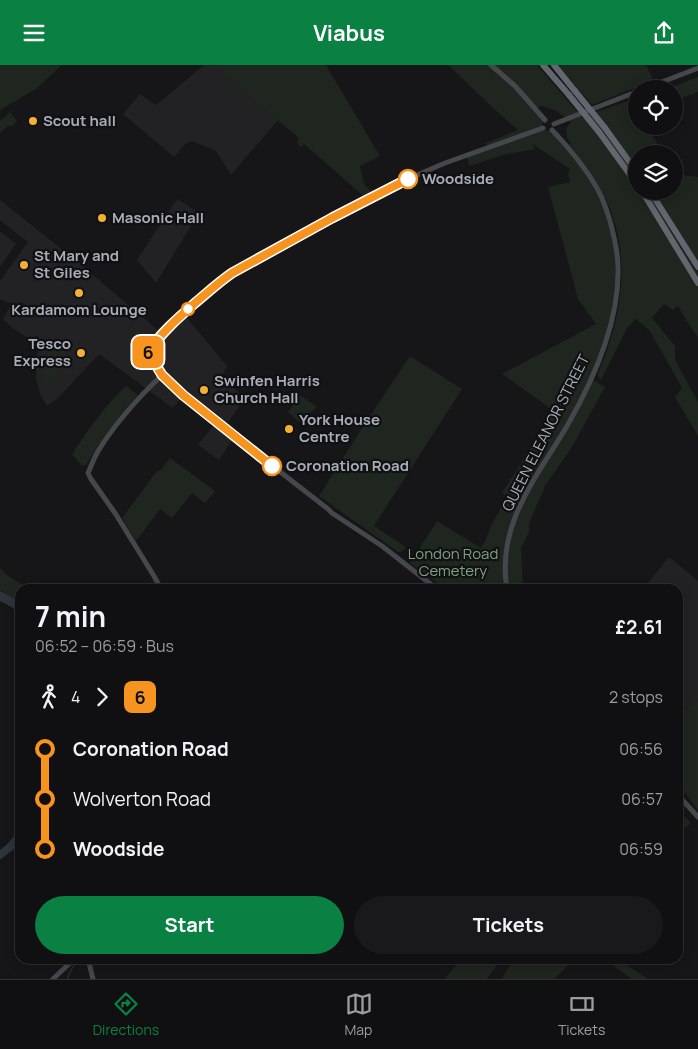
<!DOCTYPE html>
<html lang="en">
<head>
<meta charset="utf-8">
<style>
  body { margin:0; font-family:Manrope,sans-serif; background:#19191b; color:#f1f3f6; height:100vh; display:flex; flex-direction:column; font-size:19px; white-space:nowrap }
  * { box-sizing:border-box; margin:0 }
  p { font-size:16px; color:#9c9d9f }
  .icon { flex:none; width:28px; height:28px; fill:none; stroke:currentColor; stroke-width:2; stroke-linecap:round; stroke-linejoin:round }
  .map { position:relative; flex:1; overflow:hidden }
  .panel { position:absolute; left:15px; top:519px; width:668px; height:380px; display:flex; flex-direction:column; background:#101012; border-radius:15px; box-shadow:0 2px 12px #0003,0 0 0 1px #303032 }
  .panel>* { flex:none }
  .badge { padding:0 10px; border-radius:8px; font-size:18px; line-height:32px }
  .buttons { position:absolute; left:628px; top:15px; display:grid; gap:10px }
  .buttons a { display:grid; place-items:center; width:55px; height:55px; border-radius:50%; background:#101012; box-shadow:0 2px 12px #0003,0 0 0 1px #303032; font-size:25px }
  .map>.badge { position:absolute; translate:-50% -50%; box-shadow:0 0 0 2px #fff }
  .legs { display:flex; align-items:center; gap:8px; height:55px; padding:0 20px; font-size:16px }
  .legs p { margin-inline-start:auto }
  .overview { display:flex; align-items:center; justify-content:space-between; height:85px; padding:0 20px }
  h1 { font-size:28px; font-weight:700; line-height:38px }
  .action { display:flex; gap:10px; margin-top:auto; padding:10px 20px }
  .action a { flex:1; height:58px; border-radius:30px; background:#0b8043; color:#fff; font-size:20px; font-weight:700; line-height:58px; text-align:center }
  .action a+a { background:#19191b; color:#f1f3f6 }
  ul { padding:0 20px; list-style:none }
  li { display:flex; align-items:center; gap:18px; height:50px; font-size:19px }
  li i { display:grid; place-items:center; width:8px; height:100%; margin:0 6px; background:currentColor }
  li i::after { content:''; width:12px; height:12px; margin:-6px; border:4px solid; border-radius:50%; background:#101012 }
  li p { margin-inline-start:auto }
  li:first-child i { background:linear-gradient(#0000 50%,currentColor 0) }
  li:last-child i { background:linear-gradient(currentColor 50%,#0000 0) }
  header { display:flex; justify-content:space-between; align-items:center; height:65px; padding:0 20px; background:#0b8043; color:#fff; font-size:22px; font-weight:700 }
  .tab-bar { display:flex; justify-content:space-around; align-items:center; height:70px; border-top:1px solid #303032; background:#101012; font-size:14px; color:#9c9d9f }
  .tab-bar a { display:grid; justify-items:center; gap:2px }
  .tab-bar .selected { color:#0b8043 }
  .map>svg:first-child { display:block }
  .built { fill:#222225 }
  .green { fill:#1e261f }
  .water { fill:#2c353c }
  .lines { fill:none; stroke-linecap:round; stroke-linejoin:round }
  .stream { stroke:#2c353c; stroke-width:1 }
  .river { stroke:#2c353c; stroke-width:8 }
  .secondary { stroke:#45474d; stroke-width:5 }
  .highway { stroke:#63666e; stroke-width:6 }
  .highway-bridge { stroke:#63666e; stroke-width:6 }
  .line-1-casing { stroke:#fff; stroke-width:11 }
  .line-1 { stroke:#f6941f; stroke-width:8 }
  .poi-dot { fill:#f2b134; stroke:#111113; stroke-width:2 }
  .stop-1-dot { fill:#fff; stroke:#f6941f; stroke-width:2.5 }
  .labels { text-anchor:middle; stroke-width:4.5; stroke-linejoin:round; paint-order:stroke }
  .poi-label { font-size:15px; font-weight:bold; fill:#a8adb8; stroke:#111113; text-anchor:start }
  .stop-label { font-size:15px; font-weight:bold; fill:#a8adb8; stroke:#111113; text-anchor:start }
  .street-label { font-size:15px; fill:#a8adb8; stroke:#111113 }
  .park-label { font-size:15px; fill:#7fa381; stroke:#111113 }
</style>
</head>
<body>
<header><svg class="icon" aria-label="menu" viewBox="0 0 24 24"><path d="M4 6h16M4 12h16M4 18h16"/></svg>Viabus<svg class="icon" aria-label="share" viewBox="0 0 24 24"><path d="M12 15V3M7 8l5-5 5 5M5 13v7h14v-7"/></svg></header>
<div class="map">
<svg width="698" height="914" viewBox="0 0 698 914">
  <rect width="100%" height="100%" fill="#161618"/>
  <!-- built -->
  <g class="built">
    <polygon points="204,0 212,0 229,16 278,55 231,110 216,86 192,76 184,80 174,92 123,49 140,29 156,40"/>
    <polygon points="177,134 199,148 156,218 137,195"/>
    <polygon points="0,135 79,198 160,267 167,271 186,252 227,301 221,312 245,333 221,367 232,375 219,395 198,380 220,352 187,326 173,343 99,289 58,333 47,341 40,329 36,314 36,293 40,281 17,266 3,255 11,239 0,234 0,216 28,177 0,155"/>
    <polygon points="0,166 16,179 0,202"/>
    <polygon points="669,492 698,516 698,635 678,649 678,524 643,524"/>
  </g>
  <!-- green -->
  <g class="green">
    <polygon points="0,0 62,0 36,24 0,45"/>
    <polygon points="212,0 326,0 380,91 360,101 364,119 373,129 366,133 304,79 301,82 297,78 299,73 229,16"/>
    <path d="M448,0H537L582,52L636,33V61H648V63L664,89H636V126H674V106L676,109L698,112V272L691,263L678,241L673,245L664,239L652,253L675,281V295L698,337V371L675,332L682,323L650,266L636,254L627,263L601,315L598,311L599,306C622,251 632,193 607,137C597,116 583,97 569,79L571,78L567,73L566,64L571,57C562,50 553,42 540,41L536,45L545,55L542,59L544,64L548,66H550L591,113L607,149L618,201L611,256L591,314L605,322L572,382L545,421L529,459V467L521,483L523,524H440V520L410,498L437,456L481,483L486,474L492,458L508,432L502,428L554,346L502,309L596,259L578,234L548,122L570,117L568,108L570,104L531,78L535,84L503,90L469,101L467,92L488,83L486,78L518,65L493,43Z"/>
    <polygon points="558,0 646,0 652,12 652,16 592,40"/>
    <polygon points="698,12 698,27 674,36 674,24 667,24"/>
    <polygon points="10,47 17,56 11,62 9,60 0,68 0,56"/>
    <path d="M52,277L72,294L46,325C44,308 41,291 52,277Z"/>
    <polygon points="410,291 462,324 374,461 406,482 401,487 398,487 319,431 364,360"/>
    <path d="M126,321L138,330C118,352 101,374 86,400L82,401L72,389C88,365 105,340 126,321Z"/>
    <polygon points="300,330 317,342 299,357 288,347"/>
    <polygon points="170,393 215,426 205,438 192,428 172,453 160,444 136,476 122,453 157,406 160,406"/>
    <polygon points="0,503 8,511 30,524 20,524 20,536 0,525"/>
    <polygon points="698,635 698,745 678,719 678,649"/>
    <polygon points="678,745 691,758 685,763 678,768"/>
    <polygon points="461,894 501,894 487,914 445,914"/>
    <polygon points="513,894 577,894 571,899 569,897 567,899 568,900 554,914 502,914"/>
    <polygon points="604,894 618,894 648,914 632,914"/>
  </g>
  <!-- water -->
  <g class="water">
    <path d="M0,526L20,536V549C14,543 7,539 0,536Z"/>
    <path d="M20,762C20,780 22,781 4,787Z"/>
  </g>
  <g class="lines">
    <!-- stream -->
    <polyline class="stream" points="68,914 69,909 74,900 73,896"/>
    <!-- river -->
    <polyline class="river" points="0,790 10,782 20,771"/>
    <!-- secondary -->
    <g class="secondary">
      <polyline points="491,0 515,21 545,55"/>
      <polyline points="644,24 698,3"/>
      <polyline points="554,59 636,27"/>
      <path d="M161,524L154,511L115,448L91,414L88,408C92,399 95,390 100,383C117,356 139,332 162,310"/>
      <path d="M437,524L382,481L332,448L328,444L261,392L183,330L162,310L147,287C162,267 180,252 198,236C209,226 220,216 232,208L332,153L408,114L445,98L543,63"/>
      <path d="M507,524C496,459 537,412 567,361C594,314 620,256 618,201C618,186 614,171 610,156C607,146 603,134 598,125C586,103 569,83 552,65"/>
      <polyline points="678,730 698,752"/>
      <polyline points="88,894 93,914"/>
      <polyline points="53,914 74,894"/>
    </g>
    <!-- highway -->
    <g class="highway">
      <polyline points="543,0 569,30"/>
      <polyline points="554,0 575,26"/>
      <polyline points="605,63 636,106"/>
      <polyline points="599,67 636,118"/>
      <polyline points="642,126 698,218"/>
      <polyline points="650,126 698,202"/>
    </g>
    <!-- highway-bridge -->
    <g class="highway-bridge">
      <polyline points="575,26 605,63"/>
      <polyline points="569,30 599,67"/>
    </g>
  </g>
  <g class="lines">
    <defs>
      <path id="line-1" d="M272,401L183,330L162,310L148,287C161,268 178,253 195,238C207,228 219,217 232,208L332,153L408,114"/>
    </defs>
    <!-- line-1 casing -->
    <use href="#line-1" class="line-1-casing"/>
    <!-- line-1 -->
    <use href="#line-1" class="line-1"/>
  </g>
  <!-- markers -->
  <g class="poi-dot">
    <circle cx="33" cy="56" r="5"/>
    <circle cx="102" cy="153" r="5"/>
    <circle cx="24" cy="200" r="5"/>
    <circle cx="79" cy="228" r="5"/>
    <circle cx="81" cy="288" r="5"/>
    <circle cx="204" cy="325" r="5"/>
    <circle cx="289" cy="364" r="5"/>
  </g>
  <g class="stop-1-dot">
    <circle cx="408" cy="114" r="9"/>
    <circle cx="188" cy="244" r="6"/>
    <circle cx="272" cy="401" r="9"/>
  </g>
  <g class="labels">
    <!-- poi labels -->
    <g class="poi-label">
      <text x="43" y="61">Scout hall</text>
      <text x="112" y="158">Masonic Hall</text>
      <text x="34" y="196">St Mary and<tspan x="34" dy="17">St Giles</tspan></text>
      <text x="79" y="250" text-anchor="middle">Kardamom Lounge</text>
      <text x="71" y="284" text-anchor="end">Tesco<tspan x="71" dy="17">Express</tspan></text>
      <text x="214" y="321">Swinfen Harris<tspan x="214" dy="17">Church Hall</tspan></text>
      <text x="299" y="360">York House<tspan x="299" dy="17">Centre</tspan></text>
    </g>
    <!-- stop labels -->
    <g class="stop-label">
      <text x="422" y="119">Woodside</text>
      <text x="286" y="406">Coronation Road</text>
    </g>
    <!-- street labels -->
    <g class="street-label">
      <text transform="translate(546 368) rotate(-63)" y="5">QUEEN ELEANOR STREET</text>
    </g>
    <!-- park labels -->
    <g class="park-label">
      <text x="453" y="494">London Road<tspan x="453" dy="17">Cemetery</tspan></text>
    </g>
  </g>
</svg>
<div class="buttons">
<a><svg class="icon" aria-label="locate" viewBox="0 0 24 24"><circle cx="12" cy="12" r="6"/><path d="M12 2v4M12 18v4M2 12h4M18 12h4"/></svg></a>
<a><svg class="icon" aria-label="layers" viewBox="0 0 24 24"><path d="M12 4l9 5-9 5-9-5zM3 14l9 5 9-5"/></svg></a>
</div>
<b class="badge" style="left:148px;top:287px;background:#f6941f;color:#111">6</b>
<section class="panel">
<div class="overview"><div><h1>7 min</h1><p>06:52 – 06:59 · Bus</p></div><b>£2.61</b></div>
<div class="legs"><svg class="icon" aria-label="walk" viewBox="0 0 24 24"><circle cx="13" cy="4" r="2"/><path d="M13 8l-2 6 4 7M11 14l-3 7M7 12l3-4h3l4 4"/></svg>4<svg class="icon" aria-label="forward" viewBox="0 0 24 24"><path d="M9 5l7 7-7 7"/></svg><b class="badge" style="background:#f6941f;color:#111">6</b><p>2 stops</p></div>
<ul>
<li><i style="color:#f6941f"></i><b>Coronation Road</b><p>06:56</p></li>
<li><i style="color:#f6941f"></i><span>Wolverton Road</span><p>06:57</p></li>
<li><i style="color:#f6941f"></i><b>Woodside</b><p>06:59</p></li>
</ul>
<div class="action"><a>Start</a><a>Tickets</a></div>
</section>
</div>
<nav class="tab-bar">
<a class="selected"><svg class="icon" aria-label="directions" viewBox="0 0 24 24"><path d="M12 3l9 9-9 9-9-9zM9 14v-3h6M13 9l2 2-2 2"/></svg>Directions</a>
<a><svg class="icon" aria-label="map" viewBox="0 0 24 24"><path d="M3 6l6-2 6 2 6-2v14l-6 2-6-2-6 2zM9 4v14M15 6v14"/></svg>Map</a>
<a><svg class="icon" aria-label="tickets" viewBox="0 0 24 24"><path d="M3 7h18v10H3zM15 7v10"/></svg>Tickets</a>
</nav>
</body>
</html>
